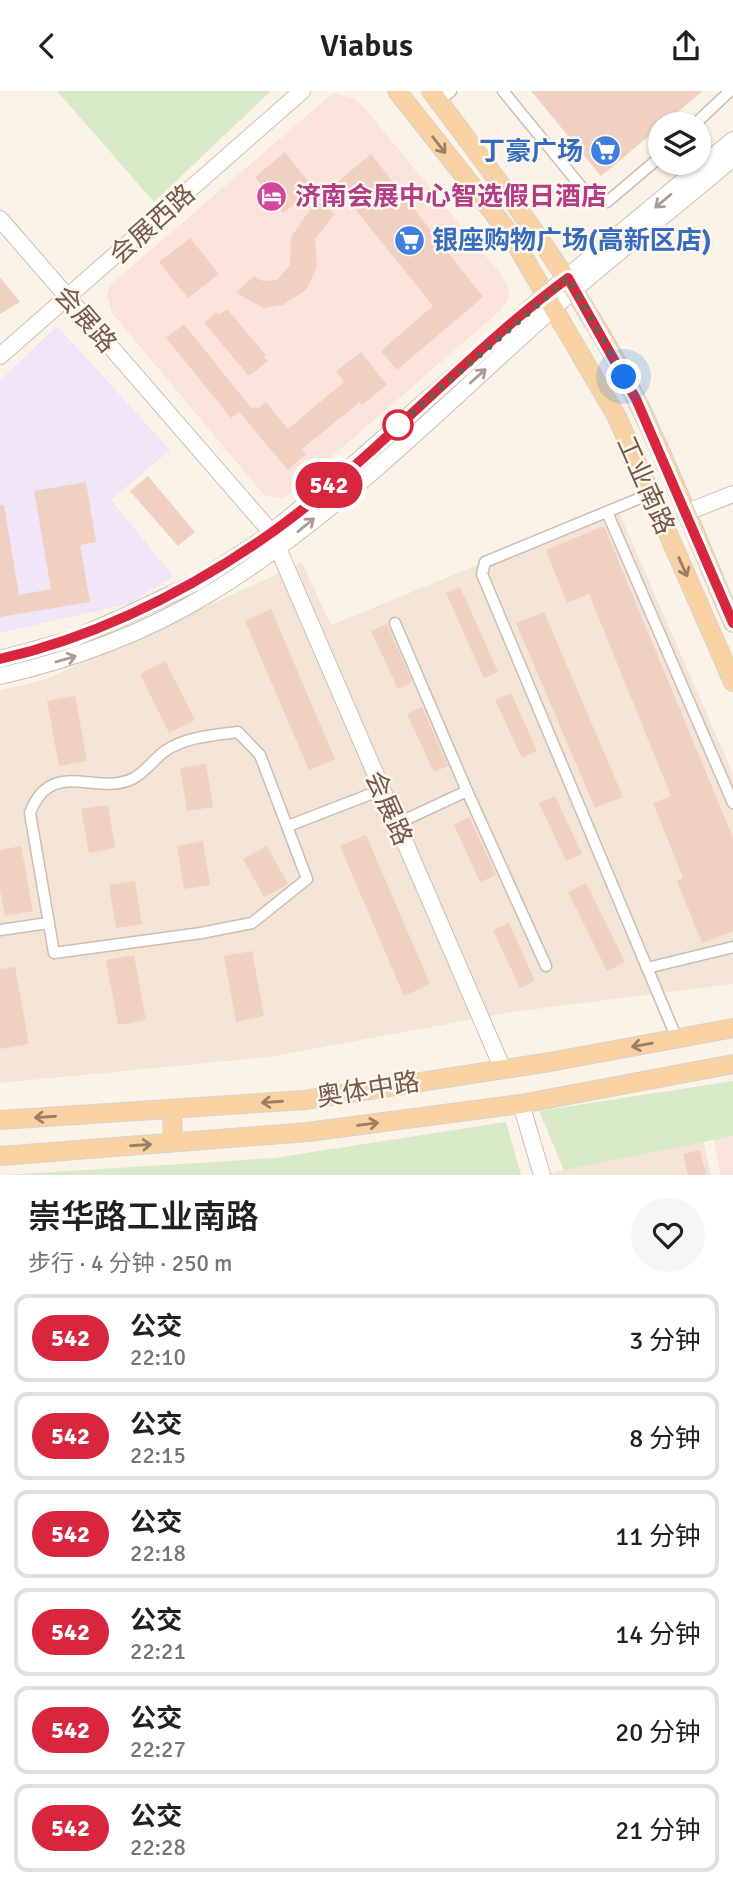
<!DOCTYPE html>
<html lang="zh">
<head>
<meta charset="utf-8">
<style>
  body { margin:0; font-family:Signika,"Noto Sans SC",sans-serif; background:#f6f6f6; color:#202124; height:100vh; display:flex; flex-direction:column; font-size:26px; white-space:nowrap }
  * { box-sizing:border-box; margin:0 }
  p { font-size:23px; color:#757577 }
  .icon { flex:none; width:38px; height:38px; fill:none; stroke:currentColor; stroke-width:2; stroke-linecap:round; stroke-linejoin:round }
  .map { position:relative; height:1084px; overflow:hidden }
  .sheet { display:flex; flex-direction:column; background:#fff; flex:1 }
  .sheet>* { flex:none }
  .badge { padding:0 14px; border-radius:23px; font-size:24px; line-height:46px }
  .tools { position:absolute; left:648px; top:21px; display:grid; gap:14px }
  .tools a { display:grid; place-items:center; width:63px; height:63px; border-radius:50%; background:#fff; box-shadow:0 2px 5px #0004; font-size:35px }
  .you { position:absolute; width:35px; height:35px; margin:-18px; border:5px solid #fff; border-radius:50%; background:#1a73e8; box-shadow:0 0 0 10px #1a73e833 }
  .map>.badge { position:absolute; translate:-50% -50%; box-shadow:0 0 0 4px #fff }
  .round { display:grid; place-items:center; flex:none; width:74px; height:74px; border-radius:37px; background:#f6f6f6 }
  .overview { display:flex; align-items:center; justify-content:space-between; height:119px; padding:0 28px }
  h1 { font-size:33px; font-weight:600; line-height:52px }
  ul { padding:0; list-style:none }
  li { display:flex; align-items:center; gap:21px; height:88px; margin:0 14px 10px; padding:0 14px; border:4px solid #e0e0e0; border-radius:14px }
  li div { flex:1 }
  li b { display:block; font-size:26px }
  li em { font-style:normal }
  li .badge { min-width:77px; font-weight:700; text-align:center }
  header { display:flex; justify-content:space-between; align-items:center; height:91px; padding:0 28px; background:#fff; font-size:32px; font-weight:600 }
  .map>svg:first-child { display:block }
  .residential { fill:#f3e4d6 }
  .commercial { fill:#fbe3dc }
  .education { fill:#f0e4f8 }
  .green { fill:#d7e9c6 }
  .building { fill:#f0d0c0 }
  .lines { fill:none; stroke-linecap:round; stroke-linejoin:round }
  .street-casing { stroke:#cfbcb0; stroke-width:13 }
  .secondary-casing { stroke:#d2bcae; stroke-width:18 }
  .primary-casing { stroke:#d8d0cd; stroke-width:20 }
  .street { stroke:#fff; stroke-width:10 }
  .secondary { stroke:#fff; stroke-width:16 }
  .primary { stroke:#f8d2a3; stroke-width:18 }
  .oneway { stroke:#9c7d66 }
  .oneway2 { stroke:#ac9b94 }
  .line-casing { stroke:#fff; stroke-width:16 }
  .line { stroke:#d7263d; stroke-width:10 }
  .walk { stroke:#75584c; stroke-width:7; stroke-dasharray:0 12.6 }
  .stop-dot { fill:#fff; stroke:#d7263d; stroke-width:3.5 }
  .labels { text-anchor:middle; stroke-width:5; stroke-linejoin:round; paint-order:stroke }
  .shop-label { font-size:26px; font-weight:bold; fill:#366cbe; stroke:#fef7ee; text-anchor:end }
  .hotel-label { font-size:26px; font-weight:bold; fill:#b23c85; stroke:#fef7ee; text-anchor:start }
  .street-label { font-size:26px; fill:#75584c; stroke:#fef7ee }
</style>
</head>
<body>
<header><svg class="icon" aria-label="back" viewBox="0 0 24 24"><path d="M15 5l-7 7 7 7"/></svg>Viabus<svg class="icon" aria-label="share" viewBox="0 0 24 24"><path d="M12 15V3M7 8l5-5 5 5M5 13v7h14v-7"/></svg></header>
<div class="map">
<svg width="733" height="1084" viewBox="0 0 733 1084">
  <rect width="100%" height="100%" fill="#fcf3e8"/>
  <!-- residential -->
  <g class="residential">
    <polygon points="617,417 733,683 733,893 512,921 269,966 0,992 0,599 44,589 302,472 331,534"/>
    <polygon points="703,1049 711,1084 547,1084 572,1076"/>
  </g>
  <!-- commercial -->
  <g class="commercial">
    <polygon points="333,2 354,7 363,15 503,186 509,198 508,209 502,218 284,407 264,404 112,222 107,204 110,194"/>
    <polygon points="733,1044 733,1084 721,1084 713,1048"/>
  </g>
  <!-- education -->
  <polygon class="education" points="57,235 170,359 111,409 173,485 131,512 0,542 0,290"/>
  <!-- green -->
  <g class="green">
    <polygon points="57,0 271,0 154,111"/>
    <polygon points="733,990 733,1045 564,1079 539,1020"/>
    <polygon points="506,1031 521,1084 5,1084 274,1067"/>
  </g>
  <!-- building -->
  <g class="building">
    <polygon points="531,0 703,0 601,85"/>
    <polygon points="285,61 314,98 283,122 255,86"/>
    <polygon points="371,63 483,206 397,279 381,260 433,215 335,93"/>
    <polygon points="316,110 335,123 315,148 317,176 306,199 283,214 264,217 236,202 254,185 263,190 277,189 290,174 291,146"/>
    <polygon points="190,147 219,183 188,207 159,171"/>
    <polygon points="0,186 20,211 0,223"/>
    <polygon points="227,218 266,264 263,265 268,270 249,285 204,232 216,221 219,224"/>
    <polygon points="184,233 252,318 255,315 258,318 266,311 288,338 344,291 336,280 361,261 387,294 362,314 360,311 302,358 306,363 288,379 239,321 231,327 166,247"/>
    <polygon points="148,385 195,441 178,455 130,400"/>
    <polygon points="86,391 96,451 80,454 90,511 0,526 0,414 4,414 19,504 51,498 34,400"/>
    <polygon points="604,435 733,747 733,840 702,852 677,790 683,787 653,712 671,705 589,503 567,512 546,459"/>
    <polygon points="460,496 498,581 484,587 446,502"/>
    <polygon points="271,518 335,668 309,679 245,530"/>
    <polygon points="544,521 623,706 595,717 516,532"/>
    <polygon points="387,533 412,591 398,598 371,540"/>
    <polygon points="165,570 195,629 169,642 140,583"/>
    <polygon points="511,602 537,660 522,667 495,609"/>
    <polygon points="75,605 87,670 59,675 47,610"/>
    <polygon points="422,616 448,675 434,681 407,623"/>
    <polygon points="206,673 213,716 187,720 180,677"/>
    <polygon points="555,705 582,763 566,770 539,712"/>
    <polygon points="108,714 115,757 89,762 81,718"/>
    <polygon points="469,726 496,784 480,791 454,734"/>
    <polygon points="366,744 430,893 404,905 340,755"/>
    <polygon points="203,750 210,794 184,798 177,755"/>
    <polygon points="21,755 33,820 5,825 0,799 0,759"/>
    <polygon points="267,755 288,793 264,806 243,768"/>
    <polygon points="135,790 142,833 116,837 109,794"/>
    <polygon points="586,792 625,871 607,880 568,801"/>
    <polygon points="509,832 535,890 520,897 493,839"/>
    <polygon points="252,860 264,925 236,931 224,865"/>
    <polygon points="134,864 146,929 118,934 106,869"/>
    <polygon points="15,876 29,953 0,958 0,878"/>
    <polygon points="700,1059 706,1084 688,1084 683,1063"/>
  </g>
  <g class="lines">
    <defs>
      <g id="street">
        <polyline points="503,0 583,98 607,111 660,66"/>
        <polyline points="439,11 451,0"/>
        <polyline points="695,33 730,0"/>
        <polyline points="650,403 485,471 482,483 677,948"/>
        <polyline points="607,421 733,712"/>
        <polyline points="395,532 467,700"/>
        <path d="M238,641L260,664L307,788L252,832L201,842L54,862L30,722C51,666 96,705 132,688C145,682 154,668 165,660C185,646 214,644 238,641Z"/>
        <polyline points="396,733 467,700 546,875"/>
        <polyline points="288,735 381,699"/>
        <polyline points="0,839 48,832"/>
        <polyline points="647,877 733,856"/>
      </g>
      <g id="secondary">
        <polyline points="0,128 271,441 502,976"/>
        <polyline points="0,265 302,0"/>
        <polyline points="685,422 733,403"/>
        <polyline points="0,568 73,548 127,524 197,491 263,448 353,374 545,204 733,49"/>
        <path d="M0,585C71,569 144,542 207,504C343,422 454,303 574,199C626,154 681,112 733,67"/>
        <polyline points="521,1013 542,1084"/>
      </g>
      <g id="primary">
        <polyline points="397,0 510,143 617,326 733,591"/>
        <path d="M431,0C505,99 581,197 636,308C672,381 701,458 733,532"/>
        <polyline points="172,1018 173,1051"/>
        <polyline points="0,1029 305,1009 550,971 733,937"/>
        <polyline points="0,1065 308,1041 521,1013 733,973"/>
      </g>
    </defs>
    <!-- street casing -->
    <use href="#street" class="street-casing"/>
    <!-- secondary casing -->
    <use href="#secondary" class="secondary-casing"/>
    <!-- primary casing -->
    <use href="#primary" class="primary-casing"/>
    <!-- street -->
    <use href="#street" class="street"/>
    <!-- secondary -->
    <use href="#secondary" class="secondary"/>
    <!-- primary -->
    <use href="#primary" class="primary"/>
  </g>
  <!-- one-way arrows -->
  <defs><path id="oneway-shaft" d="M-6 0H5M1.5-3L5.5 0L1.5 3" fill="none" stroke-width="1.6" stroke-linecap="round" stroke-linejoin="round" transform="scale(1.75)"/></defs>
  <g class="oneway">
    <use href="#oneway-shaft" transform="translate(439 54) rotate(52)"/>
    <use href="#oneway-shaft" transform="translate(683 476) rotate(66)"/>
    <use href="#oneway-shaft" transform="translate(642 954) rotate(170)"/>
    <use href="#oneway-shaft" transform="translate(272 1011) rotate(176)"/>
    <use href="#oneway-shaft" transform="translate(45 1026) rotate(176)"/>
    <use href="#oneway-shaft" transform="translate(368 1033) rotate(-8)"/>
    <use href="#oneway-shaft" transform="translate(141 1054) rotate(-4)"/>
  </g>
  <g class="oneway2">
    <use href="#oneway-shaft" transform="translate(663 110) rotate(140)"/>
    <use href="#oneway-shaft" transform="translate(478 285) rotate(-42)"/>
    <use href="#oneway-shaft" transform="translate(306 434) rotate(-39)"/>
    <use href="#oneway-shaft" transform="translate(66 568) rotate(-16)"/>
  </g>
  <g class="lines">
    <defs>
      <path id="line" d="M0,568C95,546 184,502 264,447C373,371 461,266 568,187L636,308L733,532"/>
    </defs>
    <!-- line casing -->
    <use href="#line" class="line-casing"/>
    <!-- line -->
    <use href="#line" class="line"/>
    <!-- walk -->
    <polyline class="walk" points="398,334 391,340 568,187 624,286"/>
  </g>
  <!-- icons -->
  <defs>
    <symbol id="supermarket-disc" viewBox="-11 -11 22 22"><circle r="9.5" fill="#3f7fe0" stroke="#fef7ee"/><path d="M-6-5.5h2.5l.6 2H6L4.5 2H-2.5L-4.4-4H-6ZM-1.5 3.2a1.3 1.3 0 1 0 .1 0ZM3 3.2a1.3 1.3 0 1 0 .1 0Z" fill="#fff"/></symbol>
    <symbol id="hotel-disc" viewBox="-11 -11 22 22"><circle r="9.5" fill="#d1479c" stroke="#fef7ee"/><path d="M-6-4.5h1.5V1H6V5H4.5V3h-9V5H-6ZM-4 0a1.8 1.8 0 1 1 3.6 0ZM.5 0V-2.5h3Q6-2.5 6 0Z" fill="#fff"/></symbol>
  </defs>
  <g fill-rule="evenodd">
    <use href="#supermarket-disc" x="588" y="42" width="35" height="35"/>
    <use href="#hotel-disc" x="254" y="88" width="35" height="35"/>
    <use href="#supermarket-disc" x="392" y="132" width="35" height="35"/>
  </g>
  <!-- markers -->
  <circle class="stop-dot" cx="398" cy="334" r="14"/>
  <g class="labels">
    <!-- shop labels -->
    <g class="shop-label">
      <text x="583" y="69">丁豪广场</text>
      <text x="432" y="158" text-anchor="start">银座购物广场(高新区店)</text>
    </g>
    <!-- hotel labels -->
    <g class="hotel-label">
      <text x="295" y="114">济南会展中心智选假日酒店</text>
    </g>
    <!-- street labels -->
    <g class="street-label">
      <text transform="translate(152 133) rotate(-42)" y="9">会展西路</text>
      <text transform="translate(86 228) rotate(49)" y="9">会展路</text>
      <text transform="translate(646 394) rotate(66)" y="9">工业南路</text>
      <text transform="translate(389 717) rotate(66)" y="9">会展路</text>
      <text transform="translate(368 998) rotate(-9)" y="9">奥体中路</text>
    </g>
  </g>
</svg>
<div class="tools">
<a><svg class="icon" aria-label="layers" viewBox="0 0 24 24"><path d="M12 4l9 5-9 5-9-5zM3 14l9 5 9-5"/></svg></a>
</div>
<div class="you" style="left:624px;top:286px"></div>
<b class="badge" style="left:329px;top:394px;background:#d7263d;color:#fff">542</b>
</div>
<section class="sheet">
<div class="overview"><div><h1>崇华路工业南路</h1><p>步行 · 4 分钟 · 250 m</p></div><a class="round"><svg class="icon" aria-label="heart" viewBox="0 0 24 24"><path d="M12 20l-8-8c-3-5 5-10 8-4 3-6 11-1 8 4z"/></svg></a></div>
<ul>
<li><span class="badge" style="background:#d7263d;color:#fff">542</span><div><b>公交</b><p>22:10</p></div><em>3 分钟</em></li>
<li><span class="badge" style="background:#d7263d;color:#fff">542</span><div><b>公交</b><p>22:15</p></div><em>8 分钟</em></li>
<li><span class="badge" style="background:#d7263d;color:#fff">542</span><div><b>公交</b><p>22:18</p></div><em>11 分钟</em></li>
<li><span class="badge" style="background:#d7263d;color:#fff">542</span><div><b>公交</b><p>22:21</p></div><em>14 分钟</em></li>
<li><span class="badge" style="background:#d7263d;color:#fff">542</span><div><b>公交</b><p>22:27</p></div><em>20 分钟</em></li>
<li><span class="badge" style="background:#d7263d;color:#fff">542</span><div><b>公交</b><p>22:28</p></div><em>21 分钟</em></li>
</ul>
</section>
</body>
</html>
